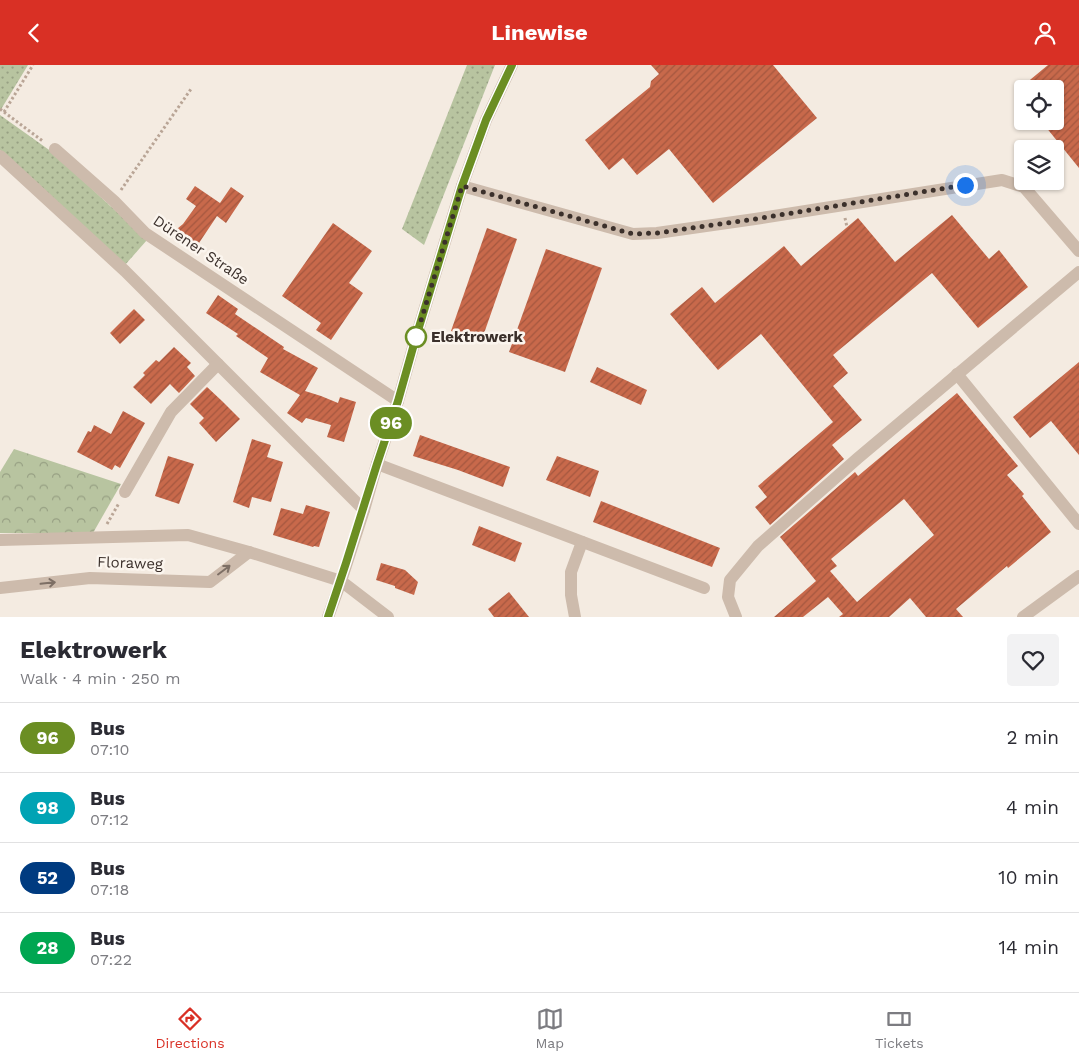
<!DOCTYPE html>
<html lang="en">
<head>
<meta charset="utf-8">
<style>
  body { margin:0; font-family:"Work Sans",sans-serif; background:#f2f2f3; color:#2b2b33; height:100vh; display:flex; flex-direction:column; font-size:19px; white-space:nowrap }
  * { box-sizing:border-box; margin:0 }
  p { font-size:16px; color:#7c7c81 }
  .icon { flex:none; width:28px; height:28px; fill:none; stroke:currentColor; stroke-width:2; stroke-linecap:round; stroke-linejoin:round }
  .map { position:relative; height:552px; overflow:hidden }
  .details { display:flex; flex-direction:column; background:#fff; flex:1 }
  .details>* { flex:none }
  .badge { padding:0 10px; border-radius:16px; font-size:18px; line-height:32px }
  .fabs { position:absolute; left:1014px; top:15px; display:grid; gap:10px }
  .fabs a { display:grid; place-items:center; width:50px; height:50px; border-radius:5px; background:#fff; box-shadow:0 1px 4px #0004; font-size:25px }
  .you { position:absolute; width:25px; height:25px; margin:-12px; border:4px solid #fff; border-radius:50%; background:#1a73e8; box-shadow:0 0 0 8px #1a73e833 }
  .map>.badge { position:absolute; translate:-50% -50%; box-shadow:0 0 0 2px #fff }
  .round { display:grid; place-items:center; flex:none; width:52px; height:52px; border-radius:5px; background:#f2f2f3 }
  .head { display:flex; align-items:center; justify-content:space-between; height:85px; padding:0 20px }
  h1 { font-size:24px; font-weight:700; line-height:38px }
  ul { padding:0; list-style:none }
  li { display:flex; align-items:center; gap:15px; height:70px; padding:0 20px; border-top:1px solid #e1e1e2 }
  li div { flex:1 }
  li b { display:block; font-size:19px }
  li em { font-style:normal }
  li .badge { min-width:55px; font-weight:700; text-align:center }
  header { display:flex; justify-content:space-between; align-items:center; height:65px; padding:0 20px; background:#d93025; color:#fff; font-size:22px; font-weight:700 }
  .tab-bar { display:flex; justify-content:space-around; align-items:center; height:70px; border-top:1px solid #e1e1e2; background:#fff; font-size:14px; color:#7c7c81 }
  .tab-bar a { display:grid; justify-items:center; gap:2px }
  .tab-bar .current { color:#d93025 }
  .map>svg:first-child { display:block }
  .grass { fill:url(#grass-dots) }
  .forest { fill:url(#forest-crowns) }
  .building { fill:url(#building-hatch); fill-rule:evenodd }
  .lines { fill:none; stroke-linecap:round; stroke-linejoin:round }
  .path { stroke:#b9a596; stroke-width:3; stroke-dasharray:2.5 2.5; stroke-linecap:butt }
  .minor { stroke:#cdbbac; stroke-width:12 }
  .oneway { stroke:#7d6f65 }
  .line-casing { stroke:#fff; stroke-width:11 }
  .line { stroke:#6b8e23; stroke-width:8 }
  .walk { stroke:#3b302b; stroke-width:5; stroke-dasharray:0 9 }
  .stop-dot { fill:#fff; stroke:#6b8e23; stroke-width:2.5 }
  .labels { text-anchor:middle; stroke-width:5; stroke-linejoin:round; paint-order:stroke }
  .street-label { font-size:15px; fill:#3b302b; stroke:#fbf5ee }
  .stop-label { font-size:15px; font-weight:bold; fill:#3b302b; stroke:#fbf5ee; text-anchor:start }
</style>
</head>
<body>
<header><svg class="icon" aria-label="back" viewBox="0 0 24 24"><path d="M15 5l-7 7 7 7"/></svg>Linewise<svg class="icon" aria-label="person" viewBox="0 0 24 24"><circle cx="12" cy="8" r="4"/><path d="M4 21q1-7 8-7t8 7"/></svg></header>
<div class="map">
<svg width="1079" height="552" viewBox="0 0 1079 552">
  <defs>
    <pattern id="grass-dots" width="8" height="8" patternUnits="userSpaceOnUse" patternTransform="scale(1.25)"><rect width="8" height="8" fill="#b8c4a0"/><path d="M2 2h.1M6 6h.1" fill="none" stroke="#97a083" stroke-width="1.8" stroke-linecap="round"/></pattern>
    <pattern id="forest-crowns" width="20" height="18" patternUnits="userSpaceOnUse" patternTransform="scale(1.25)"><rect width="20" height="18" fill="#b8c4a0"/><path d="M2 6a3 3 0 1 1 6 0M12 15a3 3 0 1 1 6 0" fill="none" stroke="#97a083"/></pattern>
    <pattern id="building-hatch" width="6" height="6" patternUnits="userSpaceOnUse" patternTransform="scale(1.25)"><rect width="6" height="6" fill="#c8694b"/><path d="M-1 1l2-2M0 6l6-6M5 7l2-2" fill="none" stroke="#a4573f"/></pattern>
  </defs>
  <rect width="100%" height="100%" fill="#f4ebe1"/>
  <!-- grass -->
  <g class="grass">
    <polygon points="0,0 28,0 0,46"/>
    <polygon points="467,0 495,0 424,180 402,164"/>
    <polygon points="0,50 52,87 147,175 125,200 0,85"/>
  </g>
  <!-- forest -->
  <polygon class="forest" points="14,384 121,419 93,468 0,468 0,407"/>
  <!-- building -->
  <g class="building">
    <polygon points="651,0 773,0 817,53 713,138 669,84 637,110 623,93 609,105 585,75 650,22 651,16 659,9"/>
    <polygon points="1048,0 1079,0 1079,103 1041,56 1055,56 1055,24 1019,24"/>
    <polygon points="195,121 220,138 231,122 244,131 226,158 217,151 195,184 172,168 183,159 196,141 186,134"/>
    <polygon points="952,150 989,194 999,185 1028,222 978,263 932,208 833,290 848,308 833,321 862,355 832,380 844,394 770,460 755,442 767,432 758,421 833,357 761,269 718,305 670,249 702,222 715,238 784,181 801,201 858,153 895,197"/>
    <polygon points="333,158 372,186 349,218 363,228 331,275 316,265 321,258 282,231"/>
    <polygon points="487,163 517,174 481,277 451,266"/>
    <polygon points="546,184 602,203 565,307 509,287"/>
    <polygon points="218,230 238,244 235,249 284,282 283,284 318,303 305,326 321,331 338,338 340,332 356,337 344,377 327,372 331,360 306,353 302,358 287,348 300,330 260,307 268,293 236,271 238,269 206,248"/>
    <polygon points="134,244 145,255 120,279 110,268"/>
    <polygon points="174,282 191,298 187,302 195,311 179,328 170,319 151,339 133,322 145,310 143,308 156,295 159,297"/>
    <polygon points="1079,297 1079,390 1051,356 1030,373 1013,352"/>
    <polygon points="597,302 647,325 641,340 590,317"/>
    <polygon points="207,322 222,336 240,354 216,377 199,358 204,353 190,339"/>
    <path d="M957,328L1018,401L1007,410L1024,429L1022,431L1051,467L1008,503L1007,501L956,544L963,552H926L910,533L889,552H839L843,549L828,532L803,552H774L816,516L780,472L855,407L858,411ZM904,434L934,470L857,537L830,506L837,501L831,494Z"/>
    <polygon points="123,346 145,358 120,403 115,400 112,405 77,387 88,366 91,367 94,360 111,369"/>
    <polygon points="420,370 510,402 503,422 458,405 413,391"/>
    <polygon points="252,374 271,380 267,392 283,397 271,437 252,432 249,443 233,437"/>
    <polygon points="168,391 194,399 179,439 155,431"/>
    <polygon points="557,391 599,406 590,432 546,415"/>
    <polygon points="601,436 720,483 712,502 593,457"/>
    <polygon points="306,440 330,447 319,482 314,481 313,482 273,470 281,443 303,449"/>
    <polygon points="479,461 522,478 515,497 472,480"/>
    <polygon points="381,498 405,505 418,517 414,530 395,523 395,521 376,515"/>
    <polygon points="509,527 529,552 494,552 488,544"/>
  </g>
  <g class="lines">
    <!-- path -->
    <g class="path">
      <polyline points="0,44 44,77"/>
      <polyline points="4,47 33,0"/>
      <polyline points="121,125 191,24"/>
      <polyline points="845,153 847,162"/>
      <polyline points="107,459 119,438"/>
    </g>
    <!-- minor -->
    <g class="minor">
      <polyline points="55,84 114,136 145,168 398,336"/>
      <polyline points="0,91 125,206 364,445"/>
      <polyline points="462,121 633,169 657,168 755,154 1002,115 1024,122 1079,186"/>
      <polyline points="957,309 1079,459"/>
      <polyline points="377,399 704,523"/>
      <polyline points="125,427 171,347 218,299"/>
      <polyline points="0,475 188,470 249,487 341,516 388,552"/>
      <polyline points="0,523 90,513 210,517 249,487"/>
      <polyline points="328,552 341,516 364,445 377,399 398,336 416,272 462,121 486,55 512,0"/>
      <polyline points="575,552 571,530 571,507 582,477"/>
      <polyline points="736,552 728,532 730,515 758,481 858,393 1079,207"/>
      <polyline points="1023,552 1079,511"/>
    </g>
  </g>
  <!-- one-way arrows -->
  <defs><path id="oneway-shaft" d="M-6 0H5M1.5-3L5.5 0L1.5 3" fill="none" stroke-width="1.6" stroke-linecap="round" stroke-linejoin="round" transform="scale(1.25)"/></defs>
  <g class="oneway">
    <use href="#oneway-shaft" transform="translate(224 505) rotate(-37)"/>
    <use href="#oneway-shaft" transform="translate(48 518) rotate(-6)"/>
  </g>
  <g class="lines">
    <defs>
      <polyline id="line" points="328,552 346,498 377,399 398,336 416,272 462,121 486,55 512,0"/>
    </defs>
    <!-- line casing -->
    <use href="#line" class="line-casing"/>
    <!-- line -->
    <use href="#line" class="line"/>
    <!-- walk -->
    <polyline class="walk" points="416,272 462,121 633,169 657,168 755,154 965,120"/>
  </g>
  <!-- markers -->
  <circle class="stop-dot" cx="416" cy="272" r="10"/>
  <g class="labels">
    <!-- street labels -->
    <g class="street-label">
      <text transform="translate(201 185) rotate(34)" y="5">Dürener Straße</text>
      <text transform="translate(130 498) rotate(2)" y="5">Floraweg</text>
    </g>
    <!-- stop labels -->
    <g class="stop-label">
      <text x="431" y="277">Elektrowerk</text>
    </g>
  </g>
</svg>
<div class="fabs">
<a><svg class="icon" aria-label="locate" viewBox="0 0 24 24"><circle cx="12" cy="12" r="6"/><path d="M12 2v4M12 18v4M2 12h4M18 12h4"/></svg></a>
<a><svg class="icon" aria-label="layers" viewBox="0 0 24 24"><path d="M12 4l9 5-9 5-9-5zM3 14l9 5 9-5"/></svg></a>
</div>
<div class="you" style="left:965px;top:120px"></div>
<b class="badge" style="left:391px;top:358px;background:#6b8e23;color:#fff">96</b>
</div>
<section class="details">
<div class="head"><div><h1>Elektrowerk</h1><p>Walk · 4 min · 250 m</p></div><a class="round"><svg class="icon" aria-label="heart" viewBox="0 0 24 24"><path d="M12 20l-8-8c-3-5 5-10 8-4 3-6 11-1 8 4z"/></svg></a></div>
<ul>
<li><span class="badge" style="background:#6b8e23;color:#fff">96</span><div><b>Bus</b><p>07:10</p></div><em>2 min</em></li>
<li><span class="badge" style="background:#00a3b4;color:#fff">98</span><div><b>Bus</b><p>07:12</p></div><em>4 min</em></li>
<li><span class="badge" style="background:#003b80;color:#fff">52</span><div><b>Bus</b><p>07:18</p></div><em>10 min</em></li>
<li><span class="badge" style="background:#00a651;color:#fff">28</span><div><b>Bus</b><p>07:22</p></div><em>14 min</em></li>
</ul>
</section>
<nav class="tab-bar">
<a class="current"><svg class="icon" aria-label="directions" viewBox="0 0 24 24"><path d="M12 3l9 9-9 9-9-9zM9 14v-3h6M13 9l2 2-2 2"/></svg>Directions</a>
<a><svg class="icon" aria-label="map" viewBox="0 0 24 24"><path d="M3 6l6-2 6 2 6-2v14l-6 2-6-2-6 2zM9 4v14M15 6v14"/></svg>Map</a>
<a><svg class="icon" aria-label="tickets" viewBox="0 0 24 24"><path d="M3 7h18v10H3zM15 7v10"/></svg>Tickets</a>
</nav>
</body>
</html>
